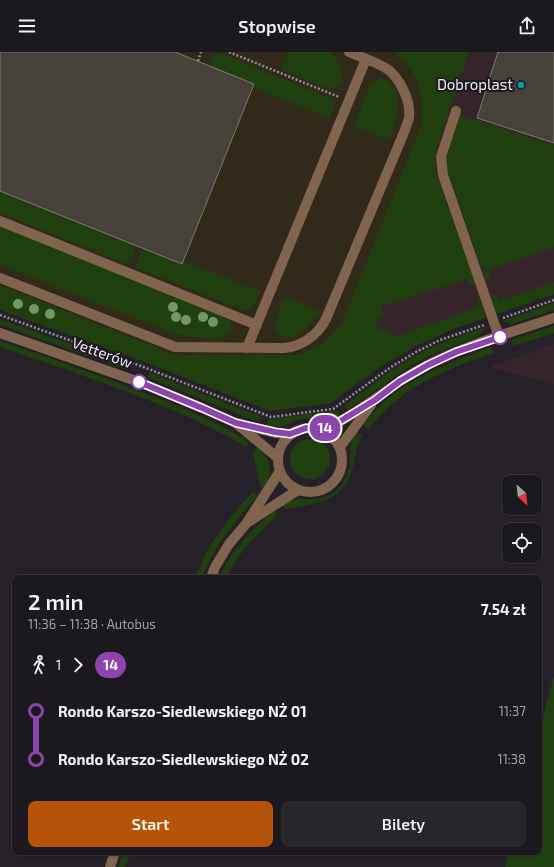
<!DOCTYPE html>
<html lang="pl">
<head>
<meta charset="utf-8">
<style>
  body { margin:0; font-family:"Exo 2",sans-serif; background:#29262b; color:#f1f3f6; height:100vh; display:flex; flex-direction:column; font-size:15px; white-space:nowrap }
  * { box-sizing:border-box; margin:0 }
  p { font-size:13px; color:#a0a0a4 }
  .icon { flex:none; width:22px; height:22px; fill:none; stroke:currentColor; stroke-width:2; stroke-linecap:round; stroke-linejoin:round }
  .map { position:relative; flex:1; overflow:hidden }
  .panel { position:absolute; left:12px; top:523px; width:530px; height:280px; display:flex; flex-direction:column; background:#1c191e; border-radius:8px; box-shadow:0 1px 3px #0004,0 0 0 1px #3a383c }
  .panel>* { flex:none }
  .badge { padding:0 8px; border-radius:13px; font-size:14px; line-height:26px }
  .needle { width:26px; rotate:153deg }
  .fabs { position:absolute; left:502px; top:423px; display:grid; gap:8px }
  .fabs a { display:grid; place-items:center; width:40px; height:40px; border-radius:8px; background:#1c191e; box-shadow:0 1px 3px #0004,0 0 0 1px #3a383c; font-size:20px }
  .map>.badge { position:absolute; translate:-50% -50%; box-shadow:0 0 0 2px #fff }
  .legs { display:flex; align-items:center; gap:6px; height:44px; padding:0 16px; font-size:13px }
  .legs p { margin-inline-start:auto }
  .head { display:flex; align-items:center; justify-content:space-between; height:68px; padding:0 16px }
  h1 { font-size:22px; font-weight:600; line-height:30px }
  .primary-button { display:flex; gap:8px; margin-top:auto; padding:8px 16px }
  .primary-button a { flex:1; height:46px; border-radius:8px; background:#b45309; color:#fff; font-size:16px; font-weight:600; line-height:46px; text-align:center }
  .primary-button a+a { background:#29262b; color:#f1f3f6 }
  ul { padding:0 16px; list-style:none }
  li { display:flex; align-items:center; gap:14px; height:48px; font-size:15px }
  li i { display:grid; place-items:center; width:6px; height:100%; margin:0 5px; background:currentColor }
  li i::after { content:''; width:10px; height:10px; margin:-5px; border:3px solid; border-radius:50%; background:#1c191e }
  li p { margin-inline-start:auto }
  li:first-child i { background:linear-gradient(#0000 50%,currentColor 0) }
  li:last-child i { background:linear-gradient(currentColor 50%,#0000 0) }
  header { display:flex; justify-content:space-between; align-items:center; height:52px; padding:0 16px; background:#1c191e; font-size:18px; font-weight:600 }
  .map>svg:first-child { display:block }
  .commercial { fill:#312919 }
  .industrial { fill:#36242b }
  .green { fill:#203f0e }
  .building { fill:#474239; stroke:#827b71 }
  .lines { fill:none; stroke-linecap:round; stroke-linejoin:round }
  .path { stroke:#938f95; stroke-width:2.5; stroke-dasharray:2 2; stroke-linecap:butt }
  .minor { stroke:#80644d; stroke-width:10 }
  .tree { fill:#749665 }
  .line-1-casing { stroke:#fff; stroke-width:9 }
  .line-1 { stroke:#8e44ad; stroke-width:6 }
  .culture-dot { fill:#0f9aa8; stroke:#1d171f; stroke-width:1.5 }
  .stop-1-dot { fill:#fff; stroke:#8e44ad; stroke-width:2 }
  .labels { text-anchor:middle; stroke-width:4; stroke-linejoin:round; paint-order:stroke }
  .poi-label { font-size:15px; fill:#edeaef; stroke:#1d171f; text-anchor:end }
  .street-label { font-size:15px; fill:#edeaef; stroke:#1d171f }
</style>
</head>
<body>
<header><svg class="icon" aria-label="menu" viewBox="0 0 24 24"><path d="M4 6h16M4 12h16M4 18h16"/></svg>Stopwise<svg class="icon" aria-label="share" viewBox="0 0 24 24"><path d="M12 15V3M7 8l5-5 5 5M5 13v7h14v-7"/></svg></header>
<div class="map">
<svg width="554" height="815" viewBox="0 0 554 815">
  <rect width="100%" height="100%" fill="#262128"/>
  <!-- commercial -->
  <polygon class="commercial" points="0,0 459,0 334,312 174,311 0,251"/>
  <!-- industrial -->
  <g class="industrial">
    <polygon points="459,0 554,0 554,236 358,305"/>
    <polygon points="554,292 554,333 490,315"/>
  </g>
  <!-- green -->
  <g class="green">
    <path d="M288,0H330C342,9 352,40 327,36L281,18Z"/>
    <path d="M394,0H469L436,98L435,119L476,233H470L467,227L381,255L383,263L380,266L375,268L380,278C387,276 389,278 393,285L478,255L477,249L479,247L486,266L453,277L414,295L380,315L331,351L270,359L121,301L0,258V233L174,303H297C319,296 328,290 342,271L421,74C423,42 421,22 394,0Z"/>
    <polygon points="216,1 219,1 331,46 335,52 330,66 252,35 253,32 209,14 213,4"/>
    <path d="M379,26C387,26 392,31 395,38C401,56 396,71 389,88L354,74L370,34L373,29Z"/>
    <path d="M460,63L554,93V195L489,218C490,223 490,226 486,229L445,110Z"/>
    <polygon points="0,139 137,194 129,213 0,161"/>
    <path d="M0,173L230,266C233,274 231,284 221,286C211,288 183,284 173,281L0,213Z"/>
    <path d="M142,196L182,212L183,209L261,240C256,249 254,258 243,258L135,215Z"/>
    <polygon points="554,230 554,242 497,262 490,245 493,242 497,243 499,249"/>
    <path d="M285,244L320,260C314,269 294,292 281,284C277,281 275,278 274,274Z"/>
    <polygon points="554,251 554,258 515,271 510,272 503,269"/>
    <polygon points="0,267 130,313 128,318 0,273"/>
    <polygon points="554,274 554,281 513,294 511,288"/>
    <path d="M485,275L480,282L476,285L438,300L410,314L348,358L344,354C368,336 391,317 417,303C439,291 462,283 485,275Z"/>
    <path d="M0,289C48,305 96,322 144,341C181,355 216,369 249,390L247,394H245C168,350 83,324 0,295Z"/>
    <path d="M491,295L494,301C459,313 421,327 392,352C384,359 376,368 369,376H366L363,373C370,365 378,356 386,348C416,323 455,308 491,295Z"/>
    <polygon points="149,320 261,365 258,370 147,325"/>
    <path d="M337,358L341,364C324,373 320,365 303,367C286,370 286,378 266,374L269,367L334,359Z"/>
    <path d="M357,380L362,384C356,393 355,404 353,414C345,450 317,451 286,457L281,453C284,451 288,448 292,448C304,445 316,450 328,444C340,438 349,425 350,412C352,398 347,392 357,380Z"/>
    <circle cx="310" cy="407" r="20"/>
    <path d="M257,395C272,407 274,420 263,437L260,433L253,400Z"/>
    <path d="M252,440L258,443C235,471 215,491 202,526H195C200,514 205,503 211,492C223,473 238,457 252,440Z"/>
    <path d="M274,459L277,462L276,464C256,482 238,502 226,526H219C231,499 252,477 274,459Z"/>
    <polygon points="554,623 554,815 505,815 509,800 539,800 539,682"/>
    <polygon points="123,800 130,800 125,815 118,815"/>
  </g>
  <!-- building -->
  <g class="building">
    <polygon points="0,0 175,0 254,32 182,212 0,139"/>
    <polygon points="498,0 554,0 554,91 477,66"/>
  </g>
  <g class="lines">
    <!-- path -->
    <g class="path">
      <polyline points="229,0 339,45"/>
      <polyline points="198,9 201,0"/>
      <polyline points="0,263 141,314 271,365 333,357 391,315 416,300 440,288 484,273"/>
      <polyline points="503,266 554,248"/>
    </g>
    <!-- minor -->
    <g class="minor">
      <polyline points="456,59 441,105 443,123 499,285"/>
      <polyline points="0,169 257,273"/>
      <path d="M0,226L175,295L284,296C301,295 318,283 326,267L405,78C406,74 408,70 409,66C411,50 402,31 391,20C383,12 360,5 349,0"/>
      <polyline points="0,281 139,330 202,356 236,371 275,381 290,382"/>
      <polyline points="247,296 366,7"/>
      <polyline points="237,372 278,406"/>
      <circle cx="310" cy="408" r="32"/>
      <path d="M322,378C358,363 386,336 420,317C462,294 509,281 554,266"/>
      <polyline points="340,395 371,353"/>
      <polyline points="250,469 298,438"/>
      <polyline points="211,526 215,515 229,492 246,472 280,419"/>
      <polyline points="110,815 115,800"/>
    </g>
  </g>
  <!-- trees -->
  <g class="tree">
    <circle cx="18" cy="252" r="5"/>
    <circle cx="173" cy="255" r="5"/>
    <circle cx="34" cy="257" r="5"/>
    <circle cx="50" cy="262" r="5"/>
    <circle cx="176" cy="265" r="5"/>
    <circle cx="203" cy="265" r="5"/>
    <circle cx="186" cy="268" r="5"/>
    <circle cx="213" cy="270" r="5"/>
  </g>
  <g class="lines">
    <defs>
      <polyline id="line-1" points="139,330 202,356 236,371 275,380 290,382 306,376 322,378 334,373 375,348 400,329 428,313 456,300 500,285"/>
    </defs>
    <!-- line-1 casing -->
    <use href="#line-1" class="line-1-casing"/>
    <!-- line-1 -->
    <use href="#line-1" class="line-1"/>
  </g>
  <!-- markers -->
  <circle class="culture-dot" cx="521" cy="33" r="4"/>
  <g class="stop-1-dot">
    <circle cx="500" cy="285" r="7"/>
    <circle cx="139" cy="330" r="7"/>
  </g>
  <g class="labels">
    <!-- poi labels -->
    <g class="poi-label">
      <text x="513" y="38">Dobroplast</text>
    </g>
    <!-- street labels -->
    <g class="street-label">
      <text transform="translate(102 301) rotate(20)" y="5">Vetterów</text>
    </g>
  </g>
</svg>
<div class="fabs">
<a><svg class="needle" viewBox="-14 -14 28 28"><path d="M0-13l5 13h-10z" fill="#e53935"/><path d="M0 13l5-13h-10z" fill="#a0a0a4"/></svg></a>
<a><svg class="icon" aria-label="locate" viewBox="0 0 24 24"><circle cx="12" cy="12" r="6"/><path d="M12 2v4M12 18v4M2 12h4M18 12h4"/></svg></a>
</div>
<b class="badge" style="left:325px;top:376px;background:#8e44ad;color:#fff">14</b>
<section class="panel">
<div class="head"><div><h1>2 min</h1><p>11:36 – 11:38 · Autobus</p></div><b>7.54 zł</b></div>
<div class="legs"><svg class="icon" aria-label="walk" viewBox="0 0 24 24"><circle cx="13" cy="4" r="2"/><path d="M13 8l-2 6 4 7M11 14l-3 7M7 12l3-4h3l4 4"/></svg>1<svg class="icon" aria-label="forward" viewBox="0 0 24 24"><path d="M9 5l7 7-7 7"/></svg><b class="badge" style="background:#8e44ad;color:#fff">14</b></div>
<ul>
<li><i style="color:#8e44ad"></i><b>Rondo Karszo-Siedlewskiego NŻ 01</b><p>11:37</p></li>
<li><i style="color:#8e44ad"></i><b>Rondo Karszo-Siedlewskiego NŻ 02</b><p>11:38</p></li>
</ul>
<div class="primary-button"><a>Start</a><a>Bilety</a></div>
</section>
</div>
</body>
</html>
